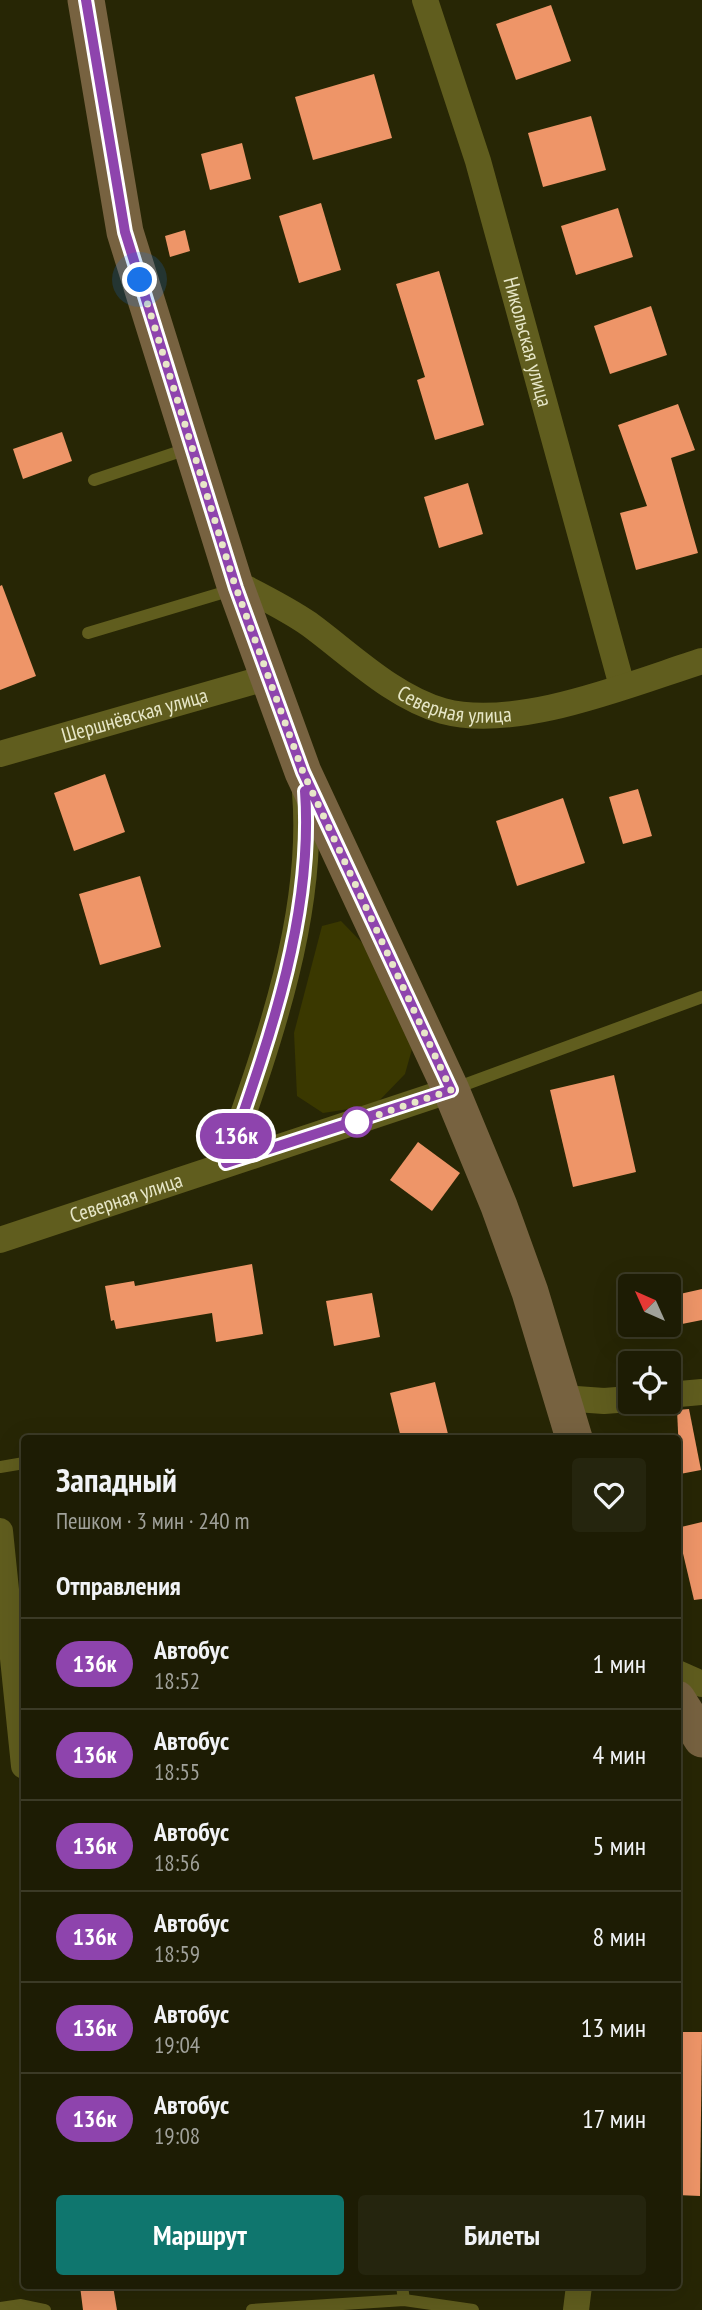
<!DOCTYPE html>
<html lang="ru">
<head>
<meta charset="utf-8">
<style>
  body { margin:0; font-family:"PT Sans Narrow",sans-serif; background:#25250e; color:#f1f3f6; height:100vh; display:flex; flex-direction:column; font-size:26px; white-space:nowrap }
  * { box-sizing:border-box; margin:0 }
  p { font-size:23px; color:#a0a19a }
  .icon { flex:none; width:38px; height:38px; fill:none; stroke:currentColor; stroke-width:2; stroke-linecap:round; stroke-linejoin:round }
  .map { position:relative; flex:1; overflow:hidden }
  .details { position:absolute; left:21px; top:1435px; width:660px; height:854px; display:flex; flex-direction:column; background:#1d1c04; border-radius:7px; box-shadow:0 7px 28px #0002,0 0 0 2px #3b3a26 }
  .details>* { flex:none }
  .badge { padding:0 14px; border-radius:23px; font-size:24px; line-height:46px }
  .needle { width:46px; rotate:315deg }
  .buttons { position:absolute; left:618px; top:1274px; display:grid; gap:14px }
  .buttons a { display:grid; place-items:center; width:63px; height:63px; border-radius:7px; background:#1d1c04; box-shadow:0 7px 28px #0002,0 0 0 2px #3b3a26; font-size:35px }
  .you { position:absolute; width:35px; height:35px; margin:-18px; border:5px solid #fff; border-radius:50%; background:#1a73e8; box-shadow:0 0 0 10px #1a73e833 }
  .map>.badge { position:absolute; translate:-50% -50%; box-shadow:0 0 0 4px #fff }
  h2 { padding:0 35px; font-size:26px; line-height:63px }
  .round { display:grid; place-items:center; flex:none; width:74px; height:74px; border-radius:7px; background:#25250e }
  .overview { display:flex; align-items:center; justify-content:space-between; height:119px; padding:0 35px }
  h1 { font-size:33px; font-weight:800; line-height:52px }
  .primary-button { display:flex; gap:14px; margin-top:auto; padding:14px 35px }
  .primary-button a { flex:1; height:80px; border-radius:7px; background:#0f766e; color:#fff; font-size:28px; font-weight:800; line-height:80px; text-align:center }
  .primary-button a+a { background:#25250e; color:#f1f3f6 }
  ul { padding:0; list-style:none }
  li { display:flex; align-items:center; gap:21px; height:91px; padding:0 35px; border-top:2px solid #3b3a26 }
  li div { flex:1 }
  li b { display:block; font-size:26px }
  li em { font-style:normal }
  li .badge { min-width:77px; font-weight:700; text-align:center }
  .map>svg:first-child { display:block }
  .green { fill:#3a3800 }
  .building { fill:#ee9568 }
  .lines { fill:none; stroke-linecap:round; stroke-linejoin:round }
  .lane { stroke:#605d1e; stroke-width:12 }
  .street { stroke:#605d1e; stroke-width:26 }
  .secondary { stroke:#776240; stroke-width:37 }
  .line-casing { stroke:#fff; stroke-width:16 }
  .line { stroke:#8e44ad; stroke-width:10 }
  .walk { stroke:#e7e7c8; stroke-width:7; stroke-dasharray:0 12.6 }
  .stop-dot { fill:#fff; stroke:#8e44ad; stroke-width:3.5 }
  .labels { text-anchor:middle; stroke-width:7; stroke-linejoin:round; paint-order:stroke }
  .street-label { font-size:21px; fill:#e7e7c8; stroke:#1e1c00 }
</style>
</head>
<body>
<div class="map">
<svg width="702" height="2310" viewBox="0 0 702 2310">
  <rect width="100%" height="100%" fill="#272605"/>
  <!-- green -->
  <polygon class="green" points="341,921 371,952 412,1049 405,1074 375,1105 323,1113 297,1096 294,1033 322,926"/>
  <!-- building -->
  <g class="building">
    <polygon points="551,5 571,61 516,80 496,24"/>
    <polygon points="374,74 392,138 313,160 295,97"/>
    <polygon points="591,116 606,170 543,187 528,133"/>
    <polygon points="242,143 251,179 210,190 201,154"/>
    <polygon points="321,203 341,270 299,283 279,216"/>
    <polygon points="618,208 633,257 576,275 561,226"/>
    <polygon points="185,230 190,251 170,257 165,236"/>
    <polygon points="439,271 484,425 435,440 417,380 425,377 396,284"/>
    <polygon points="651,306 667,355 610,374 594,326"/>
    <polygon points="678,404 695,450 671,458 698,553 636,570 620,513 647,506 618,425"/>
    <polygon points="62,432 72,461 23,479 13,449"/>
    <polygon points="468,483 483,534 439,548 424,497"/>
    <polygon points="2,585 36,676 0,690 0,586"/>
    <polygon points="105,774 125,832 74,851 54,793"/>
    <polygon points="638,789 652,836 623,844 609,797"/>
    <polygon points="563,798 585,863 517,886 496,821"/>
    <polygon points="140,876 161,947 100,965 79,894"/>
    <polygon points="614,1075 636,1172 573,1187 550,1090"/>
    <polygon points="418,1142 460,1173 432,1211 390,1180"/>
    <polygon points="252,1264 263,1334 216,1342 212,1313 116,1329 114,1320 111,1321 105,1286 134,1281 135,1286"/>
    <polygon points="702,1289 702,1320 677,1325 671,1296"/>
    <polygon points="372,1293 380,1337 334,1346 326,1301"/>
    <polygon points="435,1382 449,1438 401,1438 390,1393"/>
    <polygon points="689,1409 701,1470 680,1474 677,1410"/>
    <polygon points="702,1522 702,1599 694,1600 677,1528"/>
    <polygon points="677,2032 702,2032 700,2196 677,2195"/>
    <polygon points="80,2286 113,2286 117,2310 83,2310"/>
  </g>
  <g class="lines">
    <!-- lane -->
    <g class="lane">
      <polyline points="94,480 190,448"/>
      <polyline points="88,633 235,589"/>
      <polyline points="453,1089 702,997"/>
      <polyline points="0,1467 24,1463"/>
      <polyline points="402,2286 404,2300"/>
      <polyline points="0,2308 21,2305 45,2310"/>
      <polyline points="252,2310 404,2300 473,2310"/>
    </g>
    <!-- street -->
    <g class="street">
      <path id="s1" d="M425,0L478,161L622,686"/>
      <path id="s2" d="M234,582C259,595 286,608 309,624C350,654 393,697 443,711C517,731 630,684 702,661"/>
      <path id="s3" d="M0,754L269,677"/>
      <path d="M226,1163C267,1047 315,916 305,792"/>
      <path id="s4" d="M0,1240L451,1090"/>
      <polyline points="668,1395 702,1392"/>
      <polyline points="562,1398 604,1401 630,1399"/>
      <polyline points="0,1531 24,1766"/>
      <polyline points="677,1673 702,1684"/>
      <polyline points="576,2310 579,2286"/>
    </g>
    <!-- secondary -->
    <g class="secondary">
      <polyline points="86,0 125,232 234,582 303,772 451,1090 499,1206 530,1292 574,1438"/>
      <polyline points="677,1699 702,1739"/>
    </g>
  </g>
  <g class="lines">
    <defs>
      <path id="line" d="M86,0L125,232L236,588L303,772L451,1090L226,1163C267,1045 314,918 305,791"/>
    </defs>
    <!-- line casing -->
    <use href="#line" class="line-casing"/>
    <!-- line -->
    <use href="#line" class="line"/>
    <!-- walk -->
    <polyline class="walk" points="140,280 234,582 303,772 451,1090 357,1122"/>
  </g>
  <!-- markers -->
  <circle class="stop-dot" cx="357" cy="1122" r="14"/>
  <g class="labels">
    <!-- street labels -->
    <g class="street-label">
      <text dy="7" stroke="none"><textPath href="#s1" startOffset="357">Никольская улица</textPath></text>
      <text dy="7" stroke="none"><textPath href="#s2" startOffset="257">Северная улица</textPath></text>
      <text dy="7" stroke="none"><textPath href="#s3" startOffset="140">Шершнёвская улица</textPath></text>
      <text dy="7" stroke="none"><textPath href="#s4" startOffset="133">Северная улица</textPath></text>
    </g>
  </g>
</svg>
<div class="buttons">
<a><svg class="needle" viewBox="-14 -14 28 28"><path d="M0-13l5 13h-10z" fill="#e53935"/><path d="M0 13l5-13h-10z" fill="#a0a19a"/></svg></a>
<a><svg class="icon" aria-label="locate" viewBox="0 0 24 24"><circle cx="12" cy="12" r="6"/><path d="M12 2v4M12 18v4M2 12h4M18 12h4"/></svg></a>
</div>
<div class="you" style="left:140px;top:280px"></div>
<b class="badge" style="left:236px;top:1136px;background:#8e44ad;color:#fff">136к</b>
<section class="details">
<div class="overview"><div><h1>Западный</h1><p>Пешком · 3 мин · 240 m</p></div><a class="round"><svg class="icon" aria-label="heart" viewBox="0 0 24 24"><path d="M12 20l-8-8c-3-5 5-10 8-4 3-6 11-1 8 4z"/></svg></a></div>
<h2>Отправления</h2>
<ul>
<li><span class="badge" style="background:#8e44ad;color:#fff">136к</span><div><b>Автобус</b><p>18:52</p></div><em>1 мин</em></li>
<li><span class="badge" style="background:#8e44ad;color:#fff">136к</span><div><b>Автобус</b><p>18:55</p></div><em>4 мин</em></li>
<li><span class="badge" style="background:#8e44ad;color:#fff">136к</span><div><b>Автобус</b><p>18:56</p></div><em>5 мин</em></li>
<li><span class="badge" style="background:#8e44ad;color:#fff">136к</span><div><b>Автобус</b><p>18:59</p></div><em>8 мин</em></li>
<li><span class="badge" style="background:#8e44ad;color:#fff">136к</span><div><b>Автобус</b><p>19:04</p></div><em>13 мин</em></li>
<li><span class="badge" style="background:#8e44ad;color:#fff">136к</span><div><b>Автобус</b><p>19:08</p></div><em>17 мин</em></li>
</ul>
<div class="primary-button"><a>Маршрут</a><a>Билеты</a></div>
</section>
</div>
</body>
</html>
